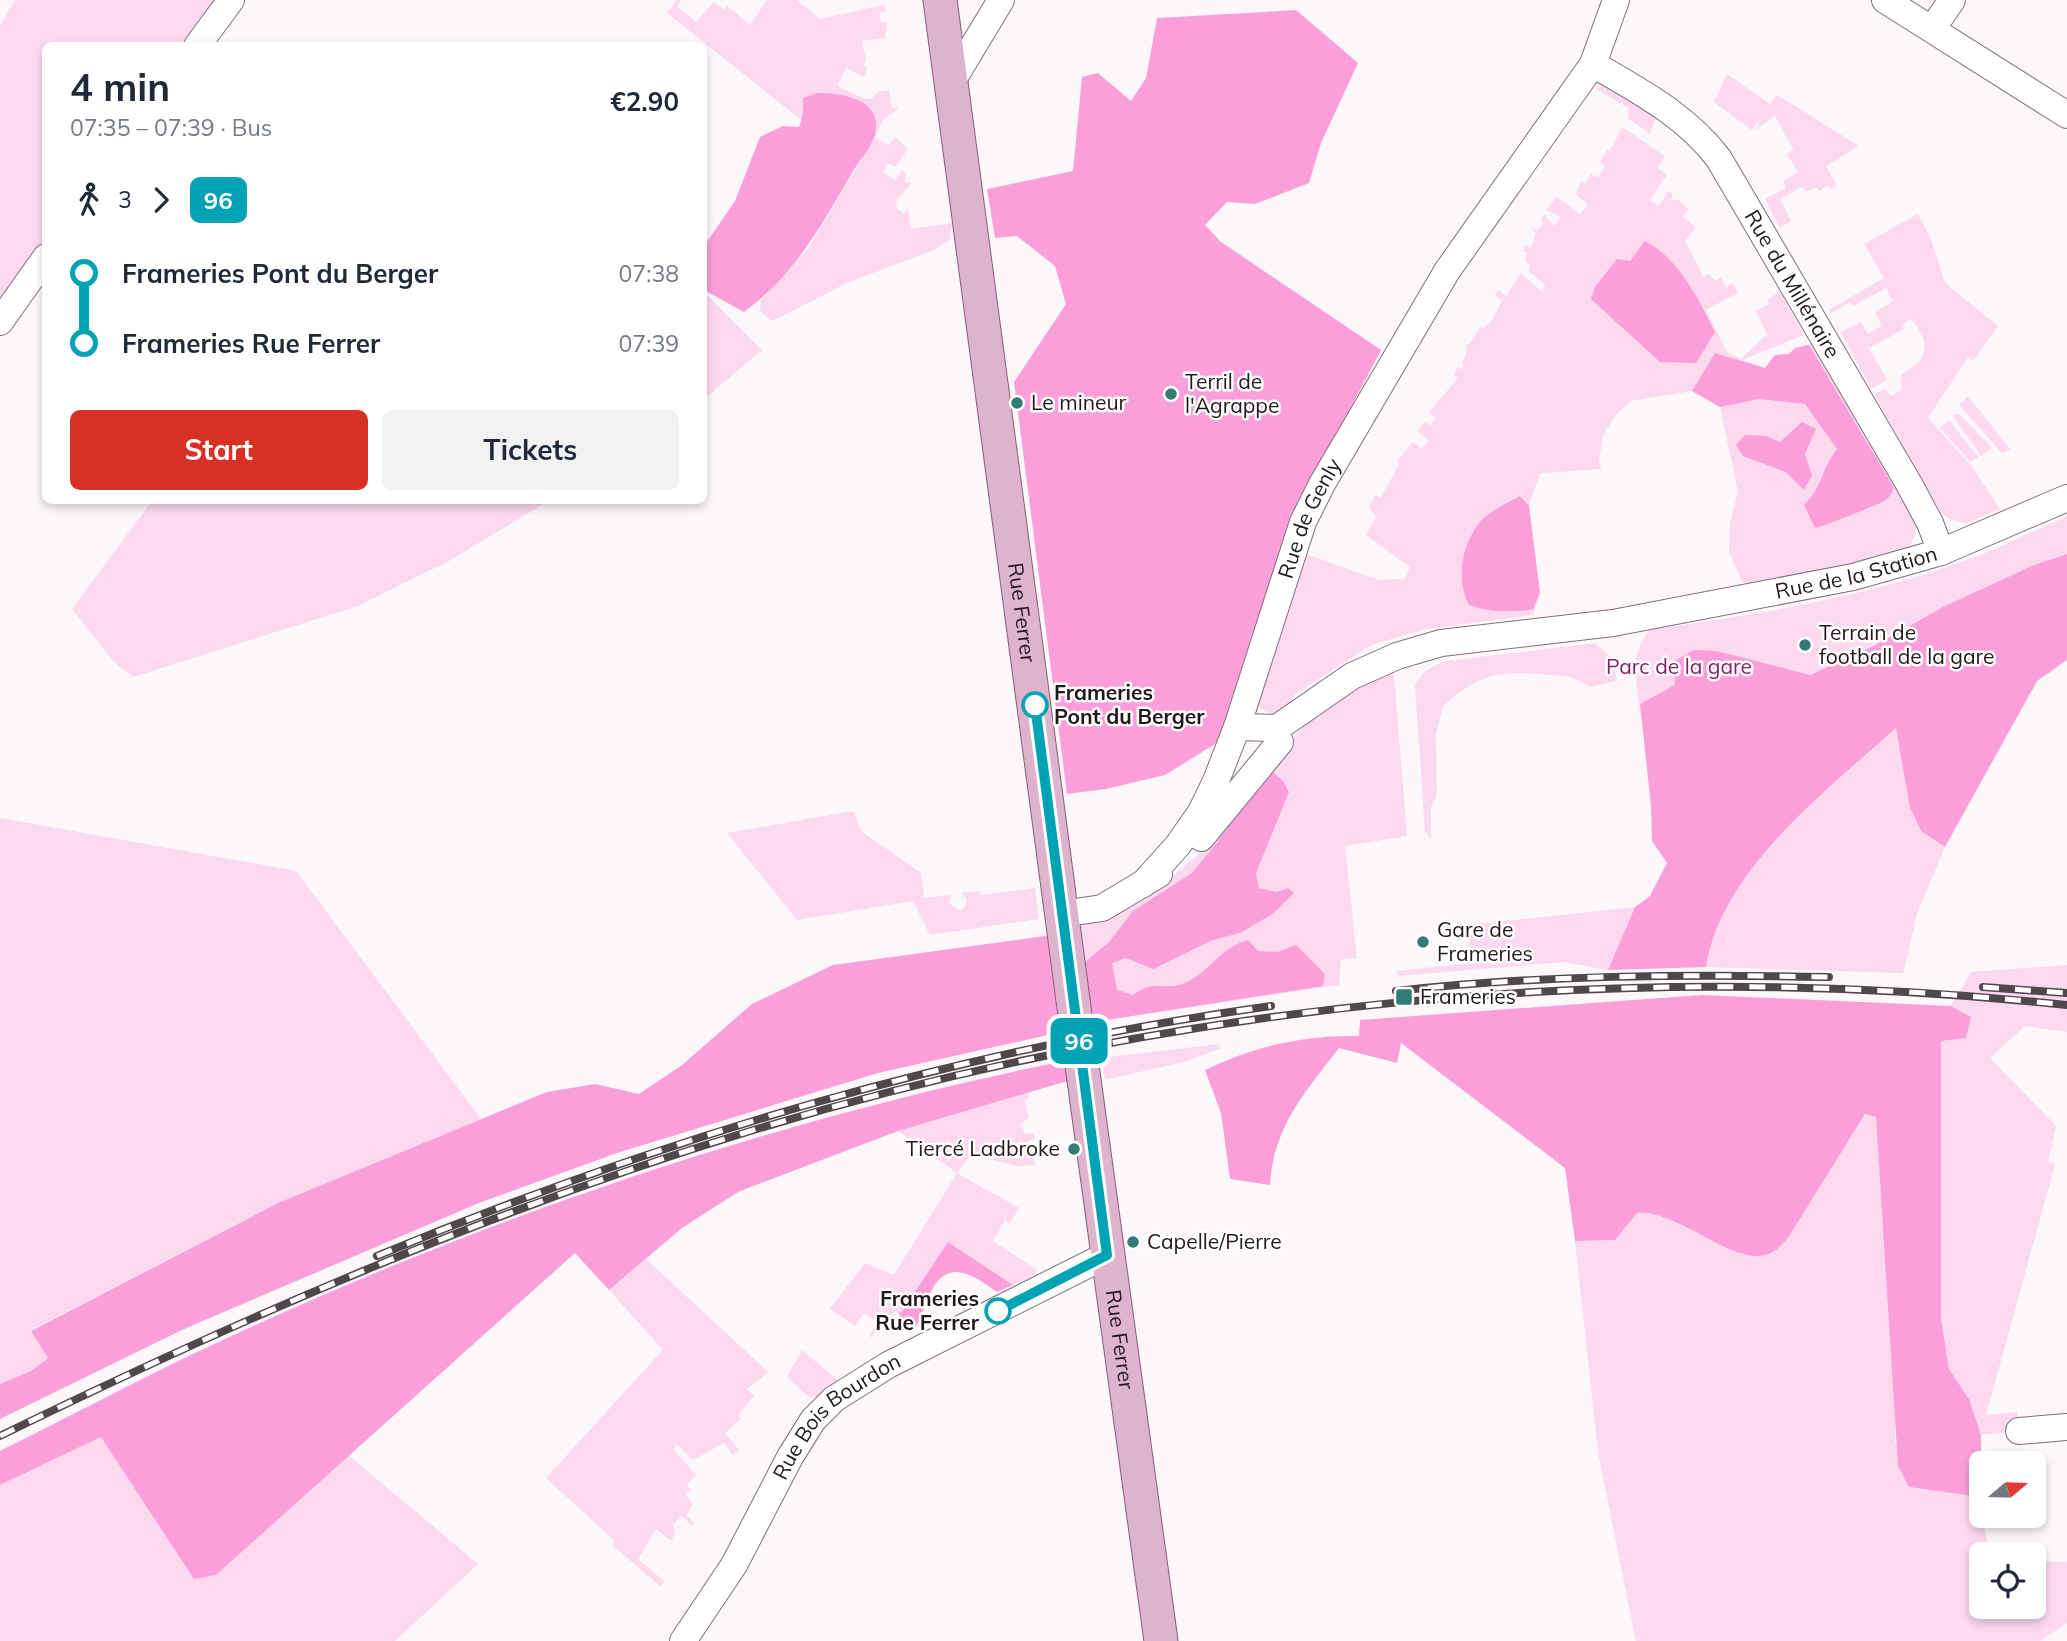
<!DOCTYPE html>
<html lang="en">
<head>
<meta charset="utf-8">
<style>
  body { margin:0; font-family:Mulish,sans-serif; background:#f2f2f3; color:#1f2937; height:100vh; display:flex; flex-direction:column; font-size:26px; white-space:nowrap }
  * { box-sizing:border-box; margin:0 }
  p { font-size:23px; color:#747a83 }
  .icon { flex:none; width:38px; height:38px; fill:none; stroke:currentColor; stroke-width:2; stroke-linecap:round; stroke-linejoin:round }
  .map { position:relative; flex:1; overflow:hidden }
  .side { position:absolute; left:42px; top:42px; width:665px; height:462px; display:flex; flex-direction:column; background:#fff; border-radius:10px; box-shadow:0 4px 10px #0003 }
  .side>* { flex:none }
  .badge { padding:0 14px; border-radius:10px; font-size:24px; line-height:46px }
  .needle { width:46px; rotate:71deg }
  .controls { position:absolute; left:1969px; top:1451px; display:grid; gap:14px }
  .controls a { display:grid; place-items:center; width:77px; height:77px; border-radius:10px; background:#fff; box-shadow:0 4px 10px #0003; font-size:35px }
  .map>.badge { position:absolute; translate:-50% -50%; box-shadow:0 0 0 4px #fff }
  .legs { display:flex; align-items:center; gap:10px; height:77px; padding:0 28px; font-size:23px }
  .legs p { margin-inline-start:auto }
  .overview { display:flex; align-items:center; justify-content:space-between; height:119px; padding:0 28px }
  h1 { font-size:38px; font-weight:700; line-height:52px }
  .button { display:flex; gap:14px; margin-top:auto; padding:14px 28px }
  .button a { flex:1; height:80px; border-radius:10px; background:#d93025; color:#fff; font-size:28px; font-weight:700; line-height:80px; text-align:center }
  .button a+a { background:#f2f2f3; color:#1f2937 }
  ul { padding:0 28px; list-style:none }
  li { display:flex; align-items:center; gap:24px; height:70px; font-size:26px }
  li i { display:grid; place-items:center; width:10px; height:100%; margin:0 9px; background:currentColor }
  li i::after { content:''; width:18px; height:18px; margin:-9px; border:5px solid; border-radius:50%; background:#fff }
  li p { margin-inline-start:auto }
  li:first-child i { background:linear-gradient(#0000 50%,currentColor 0) }
  li:last-child i { background:linear-gradient(currentColor 50%,#0000 0) }
  .map>svg:first-child { display:block }
  .green { fill:#fcd9ef }
  .forest { fill:#fa9fda }
  .lines { fill:none; stroke-linecap:round; stroke-linejoin:round }
  .minor-casing { stroke:#826e7b; stroke-width:28 }
  .major-casing { stroke:#8c5c7b; stroke-width:35 }
  .minor { stroke:#fff; stroke-width:26 }
  .major { stroke:#ddb3ce; stroke-width:33 }
  .rail-casing { stroke:#50474c; stroke-width:8 }
  .rail { stroke:#fff; stroke-width:5; stroke-dasharray:16; stroke-linecap:butt }
  .major-bridge-casing { stroke:#8c5c7b; stroke-width:35; stroke-linecap:butt }
  .major-bridge { stroke:#ddb3ce; stroke-width:33 }
  .line-1-casing { stroke:#fff; stroke-width:16 }
  .line-1 { stroke:#00a3b4; stroke-width:10 }
  .poi-dot { fill:#327b77; stroke:#fff; stroke-width:2.5 }
  .stop-1-dot { fill:#fff; stroke:#00a3b4; stroke-width:3.5 }
  .labels { text-anchor:middle; stroke-width:5; stroke-linejoin:round; paint-order:stroke }
  .street-label { font-size:21px; fill:#21181d; stroke:#fff }
  .poi-label { font-size:21px; fill:#21181d; stroke:#fff; text-anchor:start }
  .park-label { font-size:21px; fill:#87206c; stroke:#fff }
  .stop-label { font-size:21px; font-weight:bold; fill:#21181d; stroke:#fff; text-anchor:start }
</style>
</head>
<body>
<div class="map">
<svg width="2067" height="1641" viewBox="0 0 2067 1641">
  <rect width="100%" height="100%" fill="#fcf7fa"/>
  <!-- green -->
  <g class="green">
    <polygon points="15,0 222,0 189,45 46,46 45,245 0,308 0,26"/>
    <polygon points="677,0 681,0 677,6 696,22 714,2 724,10 727,6 750,25 767,0 797,0 820,19 884,5 886,11 879,13 881,22 887,22 885,38 862,41 866,60 863,65 867,68 864,77 846,68 837,86 865,99 873,98 877,92 889,90 892,108 899,108 883,120 875,138 889,145 895,137 908,149 895,167 888,163 883,173 896,180 902,170 905,173 905,182 912,183 895,202 898,210 904,213 908,209 911,229 952,223 950,240 934,250 849,282 772,321 760,311 761,300 807,250 874,139 811,103 800,119 667,13"/>
    <polygon points="1727,74 1770,104 1777,95 1859,146 1826,166 1837,186 1831,189 1828,185 1819,191 1816,187 1806,192 1802,187 1780,199 1791,221 1780,228 1765,199 1786,188 1783,181 1798,172 1787,154 1794,150 1775,116 1755,130 1762,117 1752,130 1714,102"/>
    <polygon points="1602,86 1656,118 1650,134 1629,119 1628,108 1595,88"/>
    <path d="M1622,127L1665,156L1658,168L1667,175L1650,200L1659,206L1668,191L1673,194L1671,200H1678L1688,209L1683,217L1696,227L1685,241L1703,276L1710,274L1714,281L1721,278L1726,287L1733,283L1738,293L1706,310L1727,352L1741,359L1767,334L1756,311L1769,304L1768,299L1780,292L1804,335L1742,360L1765,368L1775,355L1789,354L1795,348L1812,343L1917,522C1916,531 1915,540 1908,547C1890,563 1773,580 1744,585L1729,552L1730,523L1738,492L1720,407L1692,391L1631,401L1617,413L1603,435L1599,460L1601,469L1540,473L1529,506L1540,593L1533,615L1426,629L1371,645L1294,695L1287,709L1275,716L1257,706L1305,554L1379,580L1405,579L1410,567L1366,535L1376,517L1369,507L1375,495L1381,498L1399,464L1397,461L1413,442L1421,449L1429,441L1417,431L1425,422L1430,426L1436,418L1429,412L1458,378L1454,374L1458,367L1462,369L1464,366L1462,363L1467,351L1466,344L1469,345L1480,327L1483,329L1493,319L1502,301L1495,295L1498,290L1506,296L1521,273L1541,291L1546,285L1528,271L1530,266L1525,260L1528,253L1523,250L1525,245L1531,248L1536,234L1529,225L1537,231L1544,223L1541,219L1544,214L1554,226L1561,217L1546,210L1557,197L1580,214L1588,204L1576,195L1581,181L1585,184L1591,174L1598,178L1605,166L1600,162L1607,150L1610,151Z"/>
    <path d="M1918,214L1931,239L1945,283L1998,326L1973,361L1968,357L1928,418L1970,464L2000,509L1967,523L1952,520L1942,514L1874,394L1885,389L1891,396L1902,390L1901,376C1906,370 1914,367 1919,362C1931,350 1921,327 1910,319L1902,325L1904,329L1869,348L1887,380L1871,389L1841,332L1861,322L1868,334L1882,326L1875,312L1893,302L1886,288L1853,306L1850,302L1830,314L1829,310L1884,278L1864,244Z"/>
    <polygon points="704,292 762,350 704,399"/>
    <polygon points="1968,396 2010,449 2002,453 1959,405"/>
    <polygon points="1958,413 1992,448 1981,456 1953,416"/>
    <polygon points="1949,420 1978,457 1970,462 1940,428"/>
    <polygon points="152,501 152,500 548,501 449,561 358,606 133,677 113,661 72,609"/>
    <path d="M2067,517V554C1977,584 1896,636 1810,675L1807,687L1641,717C1638,689 1627,653 1650,630C1760,614 1873,596 1978,556C2008,544 2037,529 2067,517Z"/>
    <path d="M1595,643L1611,657L1617,681L1590,687C1571,675 1570,677 1549,675C1499,671 1483,671 1443,706L1436,735L1437,795L1431,807V838L1425,832L1415,685C1424,671 1431,665 1447,661Z"/>
    <polygon points="1393,664 1407,836 1345,846 1357,958 1341,960 1339,985 1094,1022 1079,921 1125,906 1174,875 1199,854 1319,707"/>
    <path d="M1897,728L1910,808L1921,831L1945,847L1918,911L1903,973L1706,967C1723,865 1825,794 1897,728Z"/>
    <polygon points="853,811 862,832 921,873 924,898 951,895 949,903 958,910 964,908 967,900 962,893 979,891 980,895 1035,888 1039,919 930,935 913,901 797,920 727,833"/>
    <polygon points="0,818 296,871 481,1119 278,1203 31,1330 49,1358 31,1371 0,1384"/>
    <polygon points="1635,907 1608,970 1564,962 1398,976 1397,971 1471,963 1467,925"/>
    <polygon points="2067,965 2067,1032 2025,1026 1990,1058 2056,1126 2048,1162 2055,1164 1986,1415 2017,1412 2019,1431 1981,1435 1969,1399 1949,1369 1941,1319 1941,1041 1966,1038 1970,1017 1951,1006 1971,972"/>
    <polygon points="1219,1044 1221,1048 1187,1061 1105,1080 1102,1058"/>
    <polygon points="1028,1092 1029,1098 1025,1100 1029,1118 1020,1124 1025,1134 1033,1133 1035,1139 1028,1141 1036,1165 1017,1166 971,1154 957,1173 1019,1208 1010,1223 1005,1220 993,1241 1037,1270 1033,1276 1013,1285 948,1243 901,1313 896,1311 869,1339 877,1321 864,1313 855,1326 830,1309 865,1263 894,1275 957,1173 898,1131"/>
    <polygon points="1865,1114 1876,1117 1895,1391 1895,1441 1909,1487 1966,1495 1981,1504 1981,1516 1986,1516 1984,1527 1990,1554 1981,1554 1981,1606 2034,1606 2034,1561 2067,1562 2067,1623 2040,1641 1636,1641 1598,1452 1575,1241 1615,1240 1637,1213 1651,1212 1771,1253 1788,1238"/>
    <polygon points="646,1259 768,1372 747,1389 754,1396 738,1415 741,1419 725,1433 739,1450 733,1455 724,1443 692,1460 677,1444 673,1449 696,1475 687,1484 691,1490 685,1494 693,1504 686,1515 694,1523 692,1526 682,1516 673,1524 675,1533 671,1541 656,1529 638,1559 664,1581 661,1587 612,1545 615,1541 546,1478 663,1350 609,1290"/>
    <polygon points="802,1350 839,1381 818,1400 814,1395 810,1398 787,1377"/>
    <polygon points="101,1437 216,1575 347,1454 478,1564 395,1641 0,1641 0,1485"/>
  </g>
  <!-- forest -->
  <g class="forest">
    <polygon points="1296,10 1358,63 1321,143 1309,183 1255,204 1227,202 1205,225 1221,242 1381,350 1299,506 1220,741 1165,775 1106,789 1067,794 1014,382 1066,304 1055,266 1017,236 995,238 987,189 1073,171 1082,77 1098,73 1131,101 1146,78 1157,18"/>
    <path d="M817,93C835,93 866,96 874,115C883,137 861,157 852,173C821,226 794,276 744,312L704,290V246L735,201L760,137L783,126L799,127L803,114V98Z"/>
    <path d="M1645,241C1680,260 1698,298 1715,332L1696,363L1660,362L1591,299L1595,287L1617,259L1630,261Z"/>
    <path d="M1809,345L1894,488C1891,494 1889,498 1884,501C1878,505 1821,527 1815,528L1804,505C1824,485 1820,471 1837,449L1805,404L1759,399L1720,407L1692,391L1715,353L1765,368L1775,355L1789,354L1795,348Z"/>
    <polygon points="1802,422 1816,429 1805,454 1812,475 1804,490 1786,472 1743,456 1736,445 1745,435 1766,436 1780,442"/>
    <path d="M1520,496L1529,506L1540,593L1533,609C1513,613 1488,612 1469,605C1456,579 1461,547 1479,523C1488,512 1507,503 1520,496Z"/>
    <path d="M2067,554V660L2037,681L1945,847L1921,831L1910,808L1896,728C1826,792 1722,868 1706,967L1608,970L1635,907L1650,896L1667,863L1652,841L1651,806L1640,704L1675,685L1674,661L1694,650L1717,651L1810,675L1871,647L1947,605L2034,565Z"/>
    <path d="M1268,768L1283,781L1289,792L1256,873L1259,888L1277,892L1288,888L1294,893L1274,913L1240,933L1213,940L1153,969L1126,958L1112,963L1117,990L1133,995C1156,978 1162,992 1185,983C1209,973 1219,948 1248,940L1258,951L1278,952L1296,945L1325,974L1323,986L1094,1022L1084,963L1109,942L1133,911L1192,873L1216,844Z"/>
    <polygon points="1052,935 1066,1031 878,1073 617,1153 479,1203 184,1329 0,1419 0,1384 31,1371 48,1358 31,1331 278,1203 547,1092 595,1084 639,1094 682,1065 752,1004 833,965"/>
    <path d="M1702,995L1951,1006L1971,1017L1966,1038L1941,1041V1319L1949,1369L1969,1399L1981,1435V1504L1966,1495L1909,1487L1898,1466L1876,1117L1865,1114L1788,1238C1783,1242 1777,1251 1771,1253C1735,1270 1680,1209 1637,1213L1615,1240L1575,1241L1565,1168L1401,1043L1397,1063L1339,1048C1306,1091 1273,1127 1270,1185L1230,1179L1221,1113L1205,1070C1255,1046 1304,1035 1359,1036L1360,1020Z"/>
    <path d="M1069,1060L1071,1080L898,1131L738,1192L682,1228L609,1290L575,1253L216,1575L194,1579L101,1437L0,1485V1451C65,1419 130,1384 195,1353C474,1221 767,1121 1069,1060Z"/>
    <path d="M948,1242L1013,1285L997,1292C965,1269 943,1258 926,1303C921,1315 920,1324 911,1332L897,1311L901,1313Z"/>
  </g>
  <g class="lines">
    <defs>
      <g id="minor">
        <polyline points="1885,0 2067,115"/>
        <polyline points="1932,29 1952,0"/>
        <polyline points="197,46 231,0"/>
        <path id="s1" d="M1593,64C1639,91 1686,115 1719,159L1909,484L1930,523L1941,552"/>
        <polyline points="951,83 1001,0"/>
        <polyline points="0,322 46,257"/>
        <path id="s2" d="M1237,727L1277,728L1352,676L1397,656L1441,643L1613,623L1853,577L1941,552L2067,498"/>
        <polyline points="1201,838 1280,742"/>
        <path id="s3" d="M1143,884L1178,845L1201,812L1216,781L1237,727L1303,522L1322,484L1447,271L1593,64L1616,0"/>
        <polyline points="1062,914 1102,908 1159,874"/>
        <polyline points="2019,1431 2067,1427"/>
        <path id="s4" d="M683,1641L734,1565L790,1457L813,1420L834,1399L888,1365L1107,1255"/>
      </g>
      <g id="major">
        <path id="s5" d="M940,0L1073,1000"/>
        <path id="s6" d="M1084,1080L1161,1641"/>
      </g>
    </defs>
    <!-- minor casing -->
    <use href="#minor" class="minor-casing"/>
    <!-- major casing -->
    <use href="#major" class="major-casing"/>
    <!-- minor -->
    <use href="#minor" class="minor"/>
    <!-- major -->
    <use href="#major" class="major"/>
    <defs>
      <g id="rail">
        <polyline points="1983,987 2067,993"/>
        <path d="M1396,991C1539,975 1686,974 1829,977"/>
        <path d="M377,1256C668,1136 958,1050 1271,1006"/>
        <path d="M0,1436C241,1318 491,1210 747,1132C1172,1002 1625,958 2067,1005"/>
      </g>
    </defs>
    <!-- rail casing -->
    <use href="#rail" class="rail-casing"/>
    <!-- rail -->
    <use href="#rail" class="rail"/>
    <defs>
      <polyline id="major-bridge" points="1073,1000 1084,1080"/>
    </defs>
    <!-- major-bridge casing -->
    <use href="#major-bridge" class="major-bridge-casing"/>
    <!-- major-bridge -->
    <use href="#major-bridge" class="major-bridge"/>
  </g>
  <g class="lines">
    <defs>
      <polyline id="line-1" points="998,1311 1107,1255 1035,705"/>
    </defs>
    <!-- line-1 casing -->
    <use href="#line-1" class="line-1-casing"/>
    <!-- line-1 -->
    <use href="#line-1" class="line-1"/>
  </g>
  <!-- markers -->
  <g class="poi-dot">
    <circle cx="1171" cy="394" r="7"/>
    <circle cx="1017" cy="403" r="7"/>
    <circle cx="1805" cy="645" r="7"/>
    <circle cx="1423" cy="942" r="7"/>
    <rect x="1395" y="988" width="18" height="18" rx="3.5"/>
    <circle cx="1074" cy="1149" r="7"/>
    <circle cx="1133" cy="1242" r="7"/>
  </g>
  <g class="stop-1-dot">
    <circle cx="1035" cy="705" r="12"/>
    <circle cx="998" cy="1311" r="12"/>
  </g>
  <g class="labels">
    <!-- street labels -->
    <g class="street-label">
      <text dy="7" stroke="none"><textPath href="#s1" startOffset="304">Rue du Millénaire</textPath></text>
      <text dy="7" stroke="none"><textPath href="#s3" startOffset="406">Rue de Genly</textPath></text>
      <text dy="7" stroke="none"><textPath href="#s2" startOffset="648">Rue de la Station</textPath></text>
      <text dy="7" stroke="none"><textPath href="#s5" startOffset="618">Rue Ferrer</textPath></text>
      <text dy="7" stroke="none"><textPath href="#s6" startOffset="262">Rue Ferrer</textPath></text>
      <text dy="7" stroke="none"><textPath href="#s4" startOffset="276">Rue Bois Bourdon</textPath></text>
    </g>
    <!-- poi labels -->
    <g class="poi-label">
      <text x="1185" y="389">Terril de<tspan x="1185" dy="24">l'Agrappe</tspan></text>
      <text x="1031" y="410">Le mineur</text>
      <text x="1819" y="640">Terrain de<tspan x="1819" dy="24">football de la gare</tspan></text>
      <text x="1437" y="937">Gare de<tspan x="1437" dy="24">Frameries</tspan></text>
      <text x="1420" y="1004">Frameries</text>
      <text x="1060" y="1156" text-anchor="end">Tiercé Ladbroke</text>
      <text x="1147" y="1249">Capelle/Pierre</text>
    </g>
    <!-- park labels -->
    <g class="park-label">
      <text x="1679" y="674">Parc de la gare</text>
    </g>
    <!-- stop labels -->
    <g class="stop-label">
      <text x="1054" y="700">Frameries<tspan x="1054" dy="24">Pont du Berger</tspan></text>
      <text x="979" y="1306" text-anchor="end">Frameries<tspan x="979" dy="24">Rue Ferrer</tspan></text>
    </g>
  </g>
</svg>
<div class="controls">
<a><svg class="needle" viewBox="-14 -14 28 28"><path d="M0-13l5 13h-10z" fill="#e53935"/><path d="M0 13l5-13h-10z" fill="#747a83"/></svg></a>
<a><svg class="icon" aria-label="locate" viewBox="0 0 24 24"><circle cx="12" cy="12" r="6"/><path d="M12 2v4M12 18v4M2 12h4M18 12h4"/></svg></a>
</div>
<b class="badge" style="left:1079px;top:1041px;background:#00a3b4;color:#fff">96</b>
<section class="side">
<div class="overview"><div><h1>4 min</h1><p>07:35 – 07:39 · Bus</p></div><b>€2.90</b></div>
<div class="legs"><svg class="icon" aria-label="walk" viewBox="0 0 24 24"><circle cx="13" cy="4" r="2"/><path d="M13 8l-2 6 4 7M11 14l-3 7M7 12l3-4h3l4 4"/></svg>3<svg class="icon" aria-label="forward" viewBox="0 0 24 24"><path d="M9 5l7 7-7 7"/></svg><b class="badge" style="background:#00a3b4;color:#fff">96</b></div>
<ul>
<li><i style="color:#00a3b4"></i><b>Frameries Pont du Berger</b><p>07:38</p></li>
<li><i style="color:#00a3b4"></i><b>Frameries Rue Ferrer</b><p>07:39</p></li>
</ul>
<div class="button"><a>Start</a><a>Tickets</a></div>
</section>
</div>
</body>
</html>
